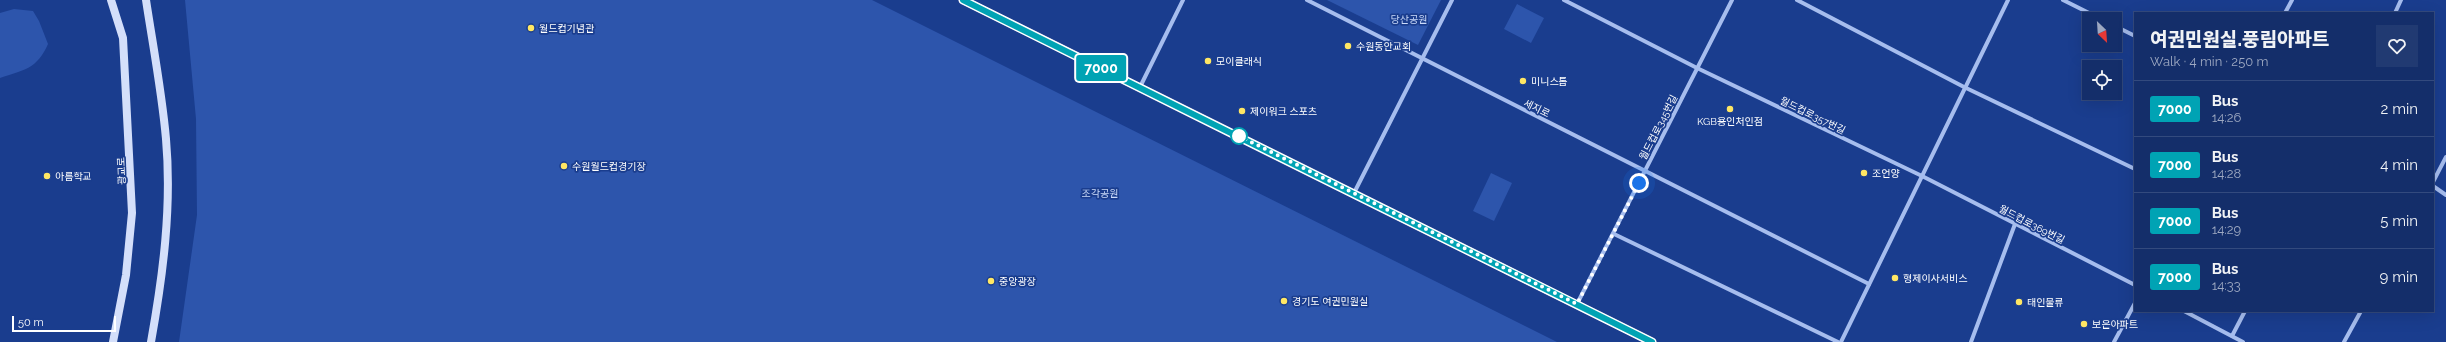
<!DOCTYPE html>
<html lang="en">
<head>
<meta charset="utf-8">
<style>
  body { margin:0; font-family:Raleway,"Noto Sans KR",sans-serif; background:#213a72; color:#f1f3f6; height:100vh; display:flex; flex-direction:column; font-size:15px; white-space:nowrap }
  * { box-sizing:border-box; margin:0 }
  p { font-size:13px; color:#9da8c1 }
  .icon { flex:none; width:22px; height:22px; fill:none; stroke:currentColor; stroke-width:2; stroke-linecap:round; stroke-linejoin:round }
  .map { position:relative; flex:1; overflow:hidden }
  .panel { position:absolute; left:2134px; top:12px; width:300px; height:300px; display:flex; flex-direction:column; background:#142e6a; border-radius:0px; box-shadow:0 4px 16px #0002,0 0 0 1px #334a7e }
  .panel>* { flex:none }
  .badge { padding:0 8px; border-radius:3px; font-size:14px; line-height:26px }
  .needle { width:26px; rotate:155deg }
  .buttons { position:absolute; left:2082px; top:12px; display:grid; gap:8px }
  .buttons a { display:grid; place-items:center; width:40px; height:40px; border-radius:0px; background:#142e6a; box-shadow:0 4px 16px #0002,0 0 0 1px #334a7e; font-size:20px }
  .scale { position:absolute; left:12px; bottom:10px; width:104px; box-sizing:border-box; padding-left:4px; border:2px solid #fff; border-top:0; font-size:11px; line-height:14px; white-space:nowrap; color:#fff; -webkit-text-stroke:3px #1a3d8e; paint-order:stroke }
  .you { position:absolute; width:20px; height:20px; margin:-10px; border:3px solid #fff; border-radius:50%; background:#1a73e8; box-shadow:0 0 0 6px #1a73e833 }
  .map>.badge { position:absolute; translate:-50% -50%; box-shadow:0 0 0 2px #fff }
  .round { display:grid; place-items:center; flex:none; width:42px; height:42px; border-radius:0px; background:#213a72 }
  .head { display:flex; align-items:center; justify-content:space-between; height:68px; padding:0 16px }
  h1 { font-size:19px; font-weight:800; line-height:30px }
  ul { padding:0; list-style:none }
  li { display:flex; align-items:center; gap:12px; height:56px; padding:0 16px; border-top:1px solid #334a7e }
  li div { flex:1 }
  li b { display:block; font-size:15px }
  li em { font-style:normal }
  li .badge { min-width:44px; font-weight:700; text-align:center }
  .map>svg:first-child { display:block }
  .green { fill:#2d55ac }
  .lines { fill:none; stroke-linecap:round; stroke-linejoin:round }
  .street { stroke:#a6bdee; stroke-width:4 }
  .secondary { stroke:#d4dffa; stroke-width:8 }
  .line-casing { stroke:#fff; stroke-width:9 }
  .line { stroke:#00a3b4; stroke-width:6 }
  .walk { stroke:#fff; stroke-width:4; stroke-dasharray:0 7.2 }
  .poi-dot { fill:#ffe764; stroke:#1a3d8e; stroke-width:1.5 }
  .stop-dot { fill:#fff; stroke:#00a3b4; stroke-width:2 }
  .labels { text-anchor:middle; stroke-width:3.5; stroke-linejoin:round; paint-order:stroke }
  .park-label { font-size:10px; fill:#ccdbfa; stroke:#1a3d8e }
  .poi-label { font-size:10px; fill:#fff; stroke:#1a3d8e; text-anchor:start }
  .street-label { font-size:10px; fill:#fff; stroke:#1a3d8e }
</style>
</head>
<body>
<div class="map">
<svg width="2446" height="342" viewBox="0 0 2446 342">
  <rect width="100%" height="100%" fill="#1a3d8e"/>
  <!-- green -->
  <g class="green">
    <polygon points="185,0 872,0 1557,342 179,342 197,215 196,119"/>
    <polygon points="1327,0 1441,0 1418,45"/>
    <polygon points="1517,4 1544,18 1531,43 1504,29"/>
    <path d="M14,9L33,11L39,21L48,44C37,69 24,70 0,78V13Z"/>
    <polygon points="1491,173 1512,183 1494,221 1473,211"/>
  </g>
  <g class="lines">
    <!-- street -->
    <g class="street">
      <polyline points="1307,0 1869,284"/>
      <polyline points="1564,0 1697,68 1922,176 2135,285"/>
      <polyline points="1797,0 1964,87 2135,169"/>
      <polyline points="2063,0 2101,19"/>
      <polyline points="2285,13 2292,0"/>
      <polyline points="2395,13 2401,0"/>
      <polyline points="2115,26 2135,36"/>
      <polyline points="1140,87 1183,0"/>
      <polyline points="2433,182 2446,157"/>
      <polyline points="2433,186 2446,195"/>
      <polyline points="1354,193 1452,0"/>
      <polyline points="1614,234 1838,342"/>
      <polyline points="1577,304 1732,0"/>
      <polyline points="2184,311 2243,342"/>
      <polyline points="2232,336 2245,311"/>
      <polyline points="1841,342 2008,0"/>
      <polyline points="1971,342 2015,224"/>
      <polyline points="2114,342 2135,303"/>
      <polyline points="2344,342 2361,311"/>
    </g>
    <!-- secondary -->
    <g class="secondary">
      <polyline points="111,0 123,38 132,213 126,275 113,342"/>
      <path d="M146,0C153,46 162,93 166,139C172,207 163,275 151,342"/>
      <polyline points="963,0 1652,342"/>
    </g>
  </g>
  <g class="lines">
    <defs>
      <polyline id="line" points="963,0 1652,342"/>
    </defs>
    <!-- line casing -->
    <use href="#line" class="line-casing"/>
    <!-- line -->
    <use href="#line" class="line"/>
    <!-- walk -->
    <polyline class="walk" points="1239,136 1577,304 1639,183"/>
  </g>
  <!-- markers -->
  <g class="poi-dot">
    <circle cx="531" cy="28" r="4"/>
    <circle cx="1348" cy="46" r="4"/>
    <circle cx="1208" cy="61" r="4"/>
    <circle cx="1523" cy="81" r="4"/>
    <circle cx="1730" cy="109" r="4"/>
    <circle cx="1242" cy="111" r="4"/>
    <circle cx="564" cy="166" r="4"/>
    <circle cx="1864" cy="173" r="4"/>
    <circle cx="47" cy="176" r="4"/>
    <circle cx="1895" cy="278" r="4"/>
    <circle cx="991" cy="281" r="4"/>
    <circle cx="1284" cy="301" r="4"/>
    <circle cx="2019" cy="302" r="4"/>
    <circle cx="2084" cy="324" r="4"/>
  </g>
  <circle class="stop-dot" cx="1239" cy="136" r="8"/>
  <g class="labels">
    <!-- park labels -->
    <g class="park-label">
      <text x="1409" y="23">당산공원</text>
      <text x="1100" y="197">조각공원</text>
    </g>
    <!-- poi labels -->
    <g class="poi-label">
      <text x="539" y="32">월드컵기념관</text>
      <text x="1356" y="50">수원동안교회</text>
      <text x="1216" y="65">모이클래식</text>
      <text x="1531" y="85">미니스톱</text>
      <text x="1250" y="115">제이워크 스포츠</text>
      <text x="1730" y="125" text-anchor="middle">KGB용인처인점</text>
      <text x="572" y="170">수원월드컵경기장</text>
      <text x="1872" y="177">조언양</text>
      <text x="55" y="180">아름학교</text>
      <text x="1903" y="282">형제이사서비스</text>
      <text x="999" y="285">중앙광장</text>
      <text x="1292" y="305">경기도 여권민원실</text>
      <text x="2027" y="306">태인물류</text>
      <text x="2092" y="328">보은아파트</text>
    </g>
    <!-- street labels -->
    <g class="street-label">
      <text transform="translate(1537 108) rotate(26)" y="4">세지로</text>
      <text transform="translate(1813 115) rotate(26)" y="4">월드컵로357번길</text>
      <text transform="translate(1658 127) rotate(-63)" y="4">월드컵로345번길</text>
      <text transform="translate(121 171) rotate(-92)" y="4">광교로</text>
      <text transform="translate(2032 224) rotate(27)" y="4">월드컵로369번길</text>
    </g>
  </g>
</svg>
<div class="buttons">
<a><svg class="needle" viewBox="-14 -14 28 28"><path d="M0-13l5 13h-10z" fill="#e53935"/><path d="M0 13l5-13h-10z" fill="#9da8c1"/></svg></a>
<a><svg class="icon" aria-label="locate" viewBox="0 0 24 24"><circle cx="12" cy="12" r="6"/><path d="M12 2v4M12 18v4M2 12h4M18 12h4"/></svg></a>
</div>
<div class="scale">50 m</div>
<div class="you" style="left:1639px;top:183px"></div>
<b class="badge" style="left:1101px;top:68px;background:#00a3b4;color:#fff">7000</b>
<section class="panel">
<div class="head"><div><h1>여권민원실.풍림아파트</h1><p>Walk · 4 min · 250 m</p></div><a class="round"><svg class="icon" aria-label="heart" viewBox="0 0 24 24"><path d="M12 20l-8-8c-3-5 5-10 8-4 3-6 11-1 8 4z"/></svg></a></div>
<ul>
<li><span class="badge" style="background:#00a3b4;color:#fff">7000</span><div><b>Bus</b><p>14:26</p></div><em>2 min</em></li>
<li><span class="badge" style="background:#00a3b4;color:#fff">7000</span><div><b>Bus</b><p>14:28</p></div><em>4 min</em></li>
<li><span class="badge" style="background:#00a3b4;color:#fff">7000</span><div><b>Bus</b><p>14:29</p></div><em>5 min</em></li>
<li><span class="badge" style="background:#00a3b4;color:#fff">7000</span><div><b>Bus</b><p>14:33</p></div><em>9 min</em></li>
</ul>
</section>
</div>
</body>
</html>
